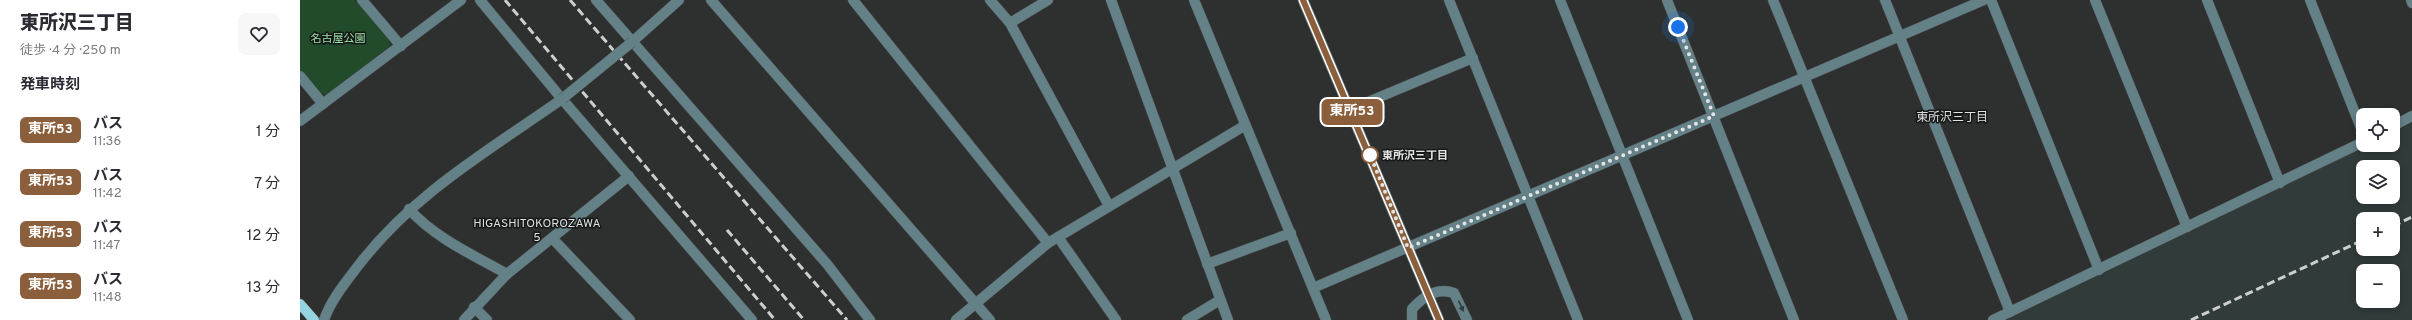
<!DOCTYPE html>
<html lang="ja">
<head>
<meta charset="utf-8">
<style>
  body { margin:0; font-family:Overpass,"Noto Sans JP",sans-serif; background:#f7f7f7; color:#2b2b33; height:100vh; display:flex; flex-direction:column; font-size:15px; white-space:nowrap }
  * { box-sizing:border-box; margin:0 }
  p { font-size:13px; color:#7c7c81 }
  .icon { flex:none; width:22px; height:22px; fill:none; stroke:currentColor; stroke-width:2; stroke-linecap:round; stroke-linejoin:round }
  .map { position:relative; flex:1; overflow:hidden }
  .panel { display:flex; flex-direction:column; background:#fff; width:300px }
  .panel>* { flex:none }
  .badge { padding:0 8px; border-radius:6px; font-size:14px; line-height:26px }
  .fabs { position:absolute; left:2056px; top:108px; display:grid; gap:8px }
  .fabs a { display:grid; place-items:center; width:44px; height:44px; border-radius:8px; background:#fff; box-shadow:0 2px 6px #0003; font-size:20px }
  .you { position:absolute; width:20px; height:20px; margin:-10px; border:3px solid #fff; border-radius:50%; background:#1a73e8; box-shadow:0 0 0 6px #1a73e833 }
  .map>.badge { position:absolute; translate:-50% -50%; box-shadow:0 0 0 2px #fff }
  h2 { padding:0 20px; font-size:15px; line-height:36px }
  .round { display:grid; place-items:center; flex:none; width:42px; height:42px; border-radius:8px; background:#f7f7f7 }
  .overview { display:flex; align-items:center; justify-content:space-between; height:68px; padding:0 20px }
  h1 { font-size:19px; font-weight:800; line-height:30px }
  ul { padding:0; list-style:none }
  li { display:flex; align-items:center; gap:12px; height:52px; padding:0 20px }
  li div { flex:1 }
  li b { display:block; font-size:15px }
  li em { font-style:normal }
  li .badge { min-width:44px; font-weight:700; text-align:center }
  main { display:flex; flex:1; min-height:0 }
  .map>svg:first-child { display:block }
  .built { fill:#303b3a; fill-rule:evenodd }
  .green { fill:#214b2a }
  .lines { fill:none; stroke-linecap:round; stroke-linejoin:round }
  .minor-casing { stroke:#4a4d4c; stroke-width:11 }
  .major-casing { stroke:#4a4d4c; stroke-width:11 }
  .minor { stroke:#648187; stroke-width:10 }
  .major { stroke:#96d3e0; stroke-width:10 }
  .rail { stroke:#cdcfcf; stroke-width:3; stroke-dasharray:8 4; stroke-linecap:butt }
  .minor-bridge-casing { stroke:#4a4d4c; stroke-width:11; stroke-linecap:butt }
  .minor-bridge { stroke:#648187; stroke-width:10 }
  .oneway { fill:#313c3e }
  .line-casing { stroke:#fff; stroke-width:9 }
  .line { stroke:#8b5e3c; stroke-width:6 }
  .walk { stroke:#e3e5e5; stroke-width:4; stroke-dasharray:0 7.2 }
  .stop-dot { fill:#fff; stroke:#8b5e3c; stroke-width:2 }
  .labels { text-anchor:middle; stroke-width:3; stroke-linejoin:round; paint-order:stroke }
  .park-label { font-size:11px; fill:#9be1a7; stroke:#161717 }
  .stop-label { font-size:11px; font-weight:bold; fill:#e3e5e5; stroke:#161717; text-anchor:start }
  .neighbourhood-label { font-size:12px; fill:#dde1e1; stroke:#161717 }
</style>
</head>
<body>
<main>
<section class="panel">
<div class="overview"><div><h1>東所沢三丁目</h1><p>徒歩 · 4 分 · 250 m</p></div><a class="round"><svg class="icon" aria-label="heart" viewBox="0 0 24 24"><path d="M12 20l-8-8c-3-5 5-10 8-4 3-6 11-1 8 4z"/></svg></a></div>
<h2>発車時刻</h2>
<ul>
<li><span class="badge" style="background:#8b5e3c;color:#fff">東所53</span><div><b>バス</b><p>11:36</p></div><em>1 分</em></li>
<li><span class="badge" style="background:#8b5e3c;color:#fff">東所53</span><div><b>バス</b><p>11:42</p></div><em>7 分</em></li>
<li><span class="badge" style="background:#8b5e3c;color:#fff">東所53</span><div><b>バス</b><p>11:47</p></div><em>12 分</em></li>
<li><span class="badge" style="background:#8b5e3c;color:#fff">東所53</span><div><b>バス</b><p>11:48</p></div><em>13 分</em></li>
</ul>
</section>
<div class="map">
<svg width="2112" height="320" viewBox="0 0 2112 320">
  <rect width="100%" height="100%" fill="#2d302f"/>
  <!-- built -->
  <path class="built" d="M2112,123V320H1706L2068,145H2093V133ZM2063,167H2093V197H2063ZM2063,219H2093V249H2063ZM2063,271H2093V301H2063Z"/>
  <!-- green -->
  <polygon class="green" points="0,0 55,0 89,39 90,46 27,95 21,94 0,69"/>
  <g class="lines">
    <defs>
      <g id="minor">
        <polyline points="62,0 101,46"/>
        <polyline points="180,0 262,99 452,320"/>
        <polyline points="296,0 527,264 570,320"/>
        <polyline points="411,0 690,320"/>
        <polyline points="553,0 748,243"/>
        <polyline points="690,0 710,23 809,206"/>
        <polyline points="811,0 928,320"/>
        <polyline points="894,0 1026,320"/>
        <polyline points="1003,0 1139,320"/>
        <polyline points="1149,0 1278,320"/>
        <polyline points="1260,0 1388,320"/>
        <polyline points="1367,0 1494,320"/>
        <polyline points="1473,0 1603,320"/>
        <polyline points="1585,0 1710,312"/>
        <polyline points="1691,0 1799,270"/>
        <polyline points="1795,0 1887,227"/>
        <polyline points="1907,0 1980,183"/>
        <polyline points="2010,0 2063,133"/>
        <polyline points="2111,0 2112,3"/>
        <polyline points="710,23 748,0"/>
        <polyline points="332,42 379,0"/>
        <polyline points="0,76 23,104"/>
        <polyline points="1051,109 1173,58"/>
        <polyline points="0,121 161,0"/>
        <polyline points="2093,126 2112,116"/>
        <path d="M109,209C135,238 173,255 207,274"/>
        <polyline points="758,237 816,320"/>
        <polyline points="252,238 330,320"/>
        <polyline points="907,264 991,233"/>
        <polyline points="1013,288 1684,0"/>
        <polyline points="174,307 187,320"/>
        <path d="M24,320C31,300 45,283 58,266C114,193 188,151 262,99"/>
        <polyline points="164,320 207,274 329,176"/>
        <polyline points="656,320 748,243 944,126"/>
        <polyline points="887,320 920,300"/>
        <path d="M1112,320V309C1124,296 1137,287 1154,293L1167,320"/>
        <polyline points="1693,320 2063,142"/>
      </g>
      <polyline id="major" points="0,304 14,320"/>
    </defs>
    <!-- minor casing -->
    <use href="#minor" class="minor-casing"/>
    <!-- major casing -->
    <use href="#major" class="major-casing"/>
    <!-- minor -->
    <use href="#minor" class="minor"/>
    <!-- major -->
    <use href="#major" class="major"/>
    <!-- rail -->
    <g class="rail">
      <polyline points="205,0 475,320"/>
      <polyline points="270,0 547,320"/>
      <polyline points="2093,226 2112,217"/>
      <polyline points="427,230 504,320"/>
      <polyline points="1891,320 2063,240"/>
    </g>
    <defs>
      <polyline id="minor-bridge" points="262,99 332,42"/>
    </defs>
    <!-- minor-bridge casing -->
    <use href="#minor-bridge" class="minor-bridge-casing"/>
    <!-- minor-bridge -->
    <use href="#minor-bridge" class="minor-bridge"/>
  </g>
  <!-- one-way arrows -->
  <defs><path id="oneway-solid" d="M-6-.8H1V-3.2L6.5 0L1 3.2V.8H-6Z"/></defs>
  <use class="oneway" href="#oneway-solid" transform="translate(1161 306) rotate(66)"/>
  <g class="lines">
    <defs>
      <polyline id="line" points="1003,0 1139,320"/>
    </defs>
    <!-- line casing -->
    <use href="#line" class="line-casing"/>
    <!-- line -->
    <use href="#line" class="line"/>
    <!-- walk -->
    <polyline class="walk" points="1070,155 1068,150 1108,248 1414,116 1378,27"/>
  </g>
  <!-- markers -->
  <circle class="stop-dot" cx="1070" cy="155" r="8"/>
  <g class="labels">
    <!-- park labels -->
    <g class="park-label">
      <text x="38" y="42">名古屋公園</text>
    </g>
    <!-- stop labels -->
    <g class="stop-label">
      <text x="1082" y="159">東所沢三丁目</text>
    </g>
    <!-- neighbourhood labels -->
    <g class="neighbourhood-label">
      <text x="1652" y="121">東所沢三丁目</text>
      <text x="237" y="227">HIGASHITOKOROZAWA<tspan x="237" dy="14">5</tspan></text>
    </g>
  </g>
</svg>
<div class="fabs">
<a><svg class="icon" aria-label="locate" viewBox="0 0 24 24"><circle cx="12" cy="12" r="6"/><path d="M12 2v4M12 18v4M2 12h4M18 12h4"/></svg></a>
<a><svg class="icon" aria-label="layers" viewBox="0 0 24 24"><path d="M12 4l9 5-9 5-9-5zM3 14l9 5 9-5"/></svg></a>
<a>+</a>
<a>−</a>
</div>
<div class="you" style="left:1378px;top:27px"></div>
<b class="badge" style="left:1052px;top:112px;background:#8b5e3c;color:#fff">東所53</b>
</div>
</main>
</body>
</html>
